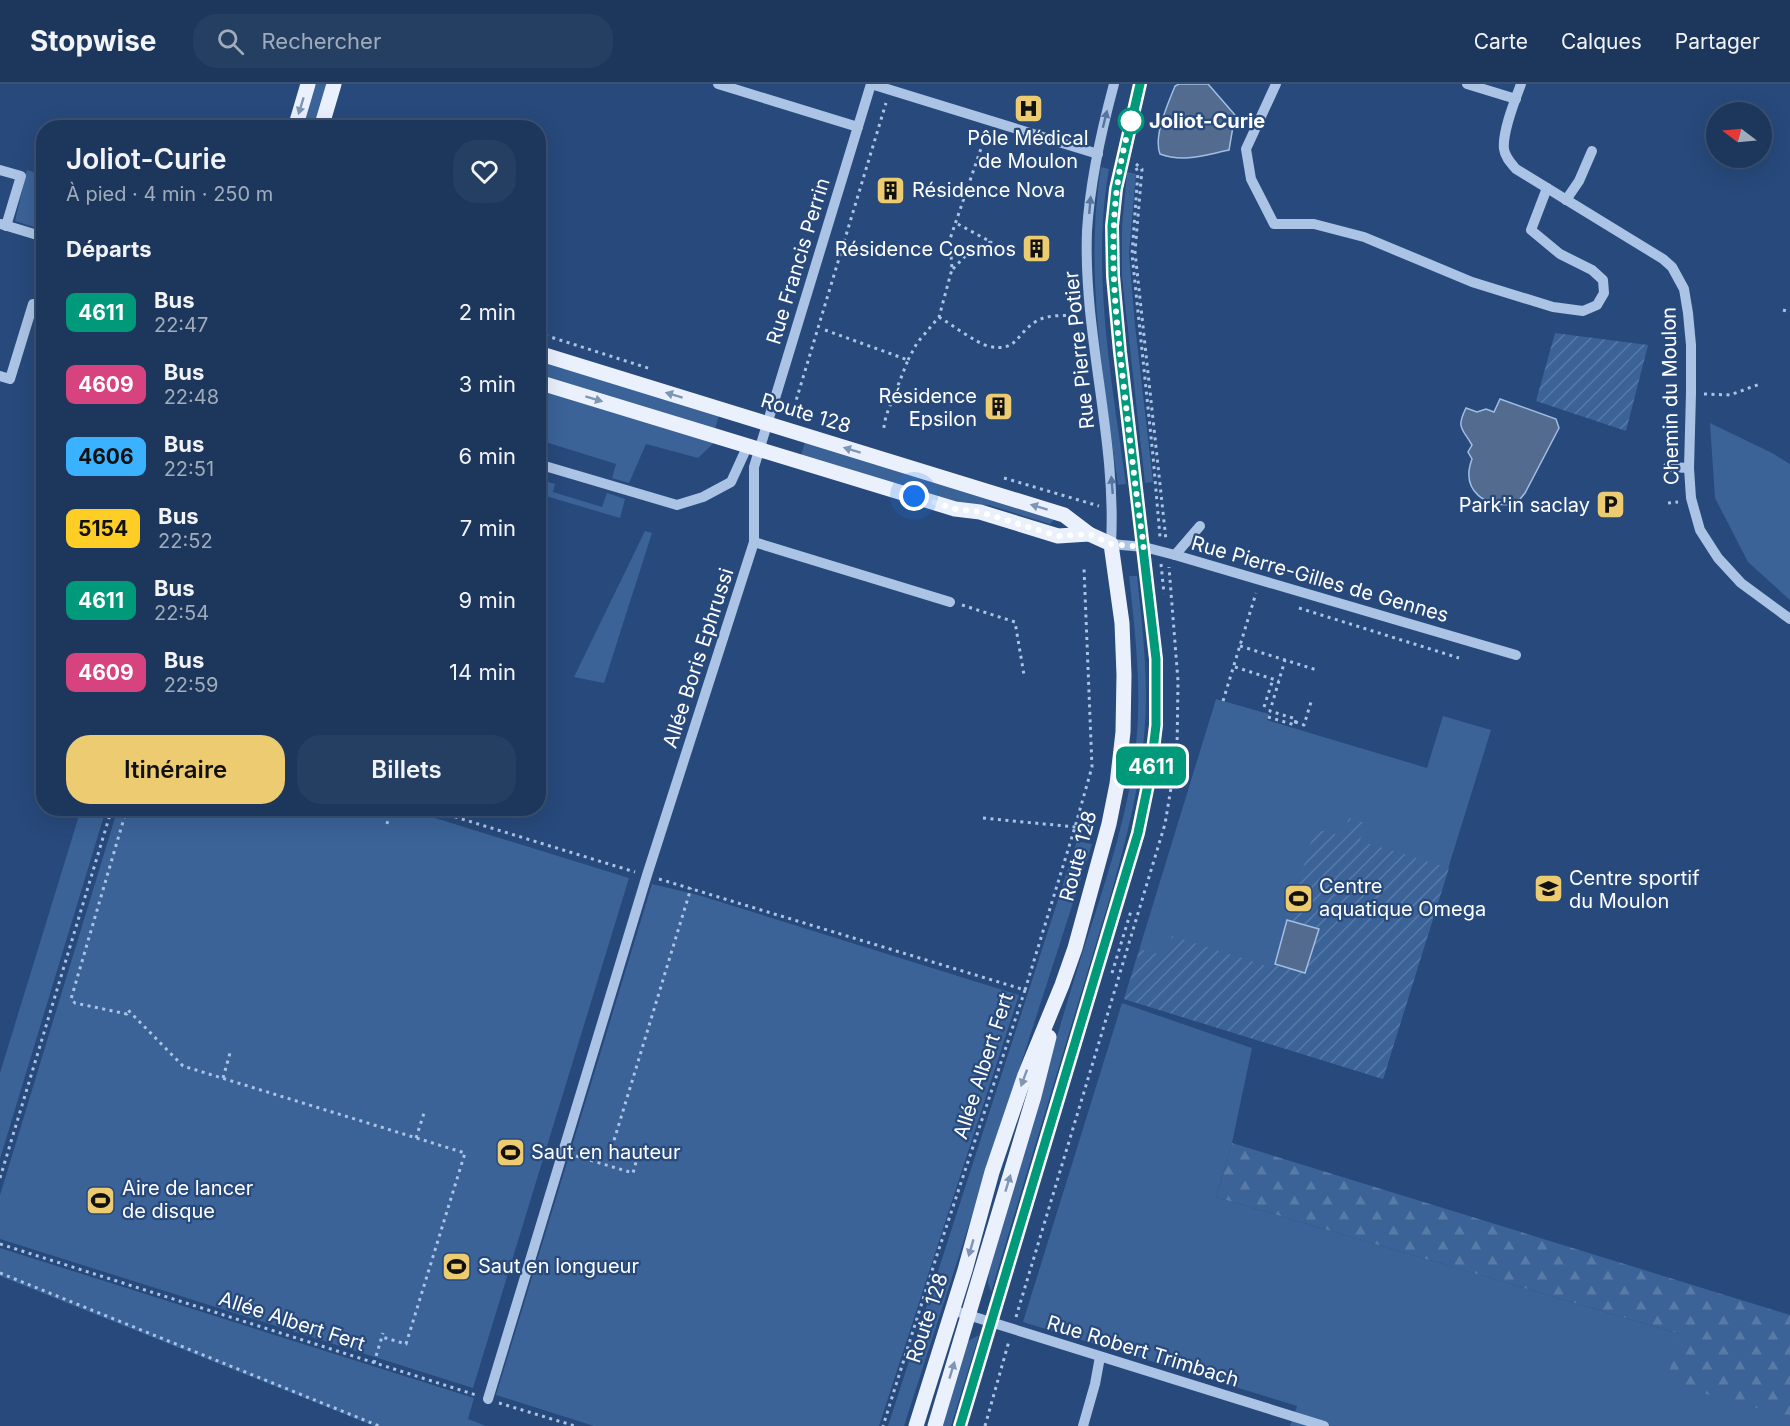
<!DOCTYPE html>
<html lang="fr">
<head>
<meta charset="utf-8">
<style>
  body { margin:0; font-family:Inter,sans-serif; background:#253f62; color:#f1f3f6; height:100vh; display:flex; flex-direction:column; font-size:22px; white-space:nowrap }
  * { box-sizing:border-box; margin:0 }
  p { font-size:20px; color:#a0acbb }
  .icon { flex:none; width:33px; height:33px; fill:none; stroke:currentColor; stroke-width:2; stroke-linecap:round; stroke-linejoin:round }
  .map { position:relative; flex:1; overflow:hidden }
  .details { position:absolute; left:36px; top:36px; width:510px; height:696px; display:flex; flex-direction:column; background:#1d375c; border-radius:24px; box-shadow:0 6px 24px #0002,0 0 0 2px #3b5172 }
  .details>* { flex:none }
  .badge { padding:0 12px; border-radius:9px; font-size:21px; line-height:39px }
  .needle { width:39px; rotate:286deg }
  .fabs { position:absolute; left:1706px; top:18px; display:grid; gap:12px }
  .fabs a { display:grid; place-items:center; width:66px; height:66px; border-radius:50%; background:#1d375c; box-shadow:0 6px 24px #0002,0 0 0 2px #3b5172; font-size:30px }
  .you { position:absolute; width:30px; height:30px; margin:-15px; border:4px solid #fff; border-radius:50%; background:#1a73e8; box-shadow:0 0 0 9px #1a73e833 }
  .map>.badge { position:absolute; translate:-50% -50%; box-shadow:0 0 0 3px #fff }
  h2 { padding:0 30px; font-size:22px; line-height:54px }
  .round { display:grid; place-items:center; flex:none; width:63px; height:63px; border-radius:24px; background:#253f62 }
  .summary { display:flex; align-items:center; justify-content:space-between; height:102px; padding:0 30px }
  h1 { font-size:28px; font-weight:600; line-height:45px }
  .action { display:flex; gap:12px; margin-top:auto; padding:12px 30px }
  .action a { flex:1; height:69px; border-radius:24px; background:#eccb71; color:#111; font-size:24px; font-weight:600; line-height:69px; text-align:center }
  .action a+a { background:#253f62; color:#f1f3f6 }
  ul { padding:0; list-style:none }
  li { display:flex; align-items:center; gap:18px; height:72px; padding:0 30px }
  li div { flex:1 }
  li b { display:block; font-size:22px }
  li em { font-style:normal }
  li .badge { min-width:66px; font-weight:700; text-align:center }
  header { display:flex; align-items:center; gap:36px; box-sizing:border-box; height:84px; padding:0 30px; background:#1d375c; border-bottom:2px solid #3b5172 }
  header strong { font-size:28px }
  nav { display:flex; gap:33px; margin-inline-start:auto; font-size:21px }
  .search { width:420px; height:54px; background:#253f62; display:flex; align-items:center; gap:15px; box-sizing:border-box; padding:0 21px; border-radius:24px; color:#a0acbb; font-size:22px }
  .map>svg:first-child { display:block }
  .grass { fill:#3b6398 }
  .forest { fill:url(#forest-firs) }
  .garden { fill:url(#garden-furrows) }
  .water { fill:#536b8f; stroke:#a0bee4; stroke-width:1.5 }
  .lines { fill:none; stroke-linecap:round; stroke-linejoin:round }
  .path { stroke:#abc3e4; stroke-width:3; stroke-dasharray:3 4.5; stroke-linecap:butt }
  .minor { stroke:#abc3e4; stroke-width:10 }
  .major { stroke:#ebf1fc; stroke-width:15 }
  .oneway { fill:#7f95b5 }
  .oneway2 { fill:#5574a0 }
  .line-casing { stroke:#fff; stroke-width:14 }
  .line { stroke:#009a7a; stroke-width:9 }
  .walk { stroke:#fff; stroke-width:6; stroke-dasharray:0 10.8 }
  .stop-dot { fill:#fff; stroke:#009a7a; stroke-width:3 }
  .labels { text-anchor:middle; stroke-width:4.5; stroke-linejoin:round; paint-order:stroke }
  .stop-label { font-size:20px; font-weight:bold; fill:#fff; stroke:#27497b; text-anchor:start }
  .poi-label { font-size:20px; fill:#fff; stroke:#27497b; text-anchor:start }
  .street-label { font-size:20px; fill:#fff; stroke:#27497b }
</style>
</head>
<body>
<header>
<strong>Stopwise</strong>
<div class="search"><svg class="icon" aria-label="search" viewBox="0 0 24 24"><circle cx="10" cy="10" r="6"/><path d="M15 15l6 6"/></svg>Rechercher</div>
<nav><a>Carte</a><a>Calques</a><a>Partager</a></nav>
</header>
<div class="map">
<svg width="1790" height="1342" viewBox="0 0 1790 1342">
  <defs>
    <pattern id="forest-firs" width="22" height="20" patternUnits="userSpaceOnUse" patternTransform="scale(1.5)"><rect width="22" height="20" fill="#3b6398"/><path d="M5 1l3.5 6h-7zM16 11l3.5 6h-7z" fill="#587aa7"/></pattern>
    <pattern id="garden-furrows" width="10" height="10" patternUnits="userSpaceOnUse" patternTransform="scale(1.5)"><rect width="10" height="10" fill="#3b6398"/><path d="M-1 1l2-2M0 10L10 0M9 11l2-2" fill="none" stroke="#587aa7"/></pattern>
  </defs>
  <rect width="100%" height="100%" fill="#27497b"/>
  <!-- grass -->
  <g class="grass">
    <polygon points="313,0 328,0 315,43 300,44"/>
    <path d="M1101,83L1109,85C1091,186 1112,299 1126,400L1118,401C1104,296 1084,188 1101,83Z"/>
    <polygon points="27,86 43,91 43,146 15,137"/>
    <polygon points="1127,88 1136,90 1129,169 1135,241 1153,398 1145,399 1122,192 1122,143"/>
    <polygon points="538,276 719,331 715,345 539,292"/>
    <polygon points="538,303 716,357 698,374 646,360 629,399 612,394 616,380 539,356"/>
    <polygon points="1710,339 1772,369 1790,380 1790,516 1748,478 1715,414"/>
    <polygon points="805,358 1053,433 1054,436 1050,440 989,421 959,420 801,372"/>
    <polygon points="538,395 555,400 553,408 602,423 607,409 625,415 620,434 539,410"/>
    <polygon points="645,447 652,449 604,599 574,593"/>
    <path d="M1129,492H1137C1141,531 1146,571 1146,611C1146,680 1129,745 1111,810L991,1208L988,1199L989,1184C1019,1084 1047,983 1078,883C1101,810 1128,737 1136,660C1142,604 1135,548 1129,492Z"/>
    <polygon points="1216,615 1269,630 1267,636 1427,684 1443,632 1491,646 1383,995 1124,915"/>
    <polygon points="118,724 406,725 629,794 473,1304 0,1155 0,1111"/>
    <polygon points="81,725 106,725 0,1075 0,989"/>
    <polygon points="1077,757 1092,760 904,1342 888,1342"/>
    <polygon points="652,800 698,811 1019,911 879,1342 594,1342 496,1311"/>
    <polygon points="1122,919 1252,964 1232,1059 1216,1113 1680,1250 1790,1333 1790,1342 1290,1342 1297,1322 1023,1238"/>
    <polygon points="0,1164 474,1314 468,1335 486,1342 374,1342 0,1192"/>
    <polygon points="979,1251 951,1342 941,1342 966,1258"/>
  </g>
  <!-- forest -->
  <polygon class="forest" points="1232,1059 1790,1231 1790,1333 1666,1299 1680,1250 1216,1113"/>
  <!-- garden -->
  <g class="garden">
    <polygon points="1555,249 1648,261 1626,347 1536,317"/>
    <polygon points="1349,734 1365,739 1360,757 1449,784 1383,995 1124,915 1140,865 1166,872 1172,852 1270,883 1273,880 1305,889 1319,845 1287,836 1315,745 1342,752"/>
  </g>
  <!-- water -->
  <g class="water">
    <path d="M1179,0H1208L1235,31L1229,66C1205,71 1183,79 1160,70C1153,52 1168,20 1175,2Z"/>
    <path d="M1500,315L1556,335L1559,344L1525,409L1516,420C1486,425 1460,407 1472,375L1468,368L1472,361C1462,344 1456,344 1466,324L1477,328L1486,325L1494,328Z"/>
    <polygon points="1287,836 1319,845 1305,889 1275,880"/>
  </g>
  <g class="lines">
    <!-- path -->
    <g class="path">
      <polyline points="1136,80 1142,85 1135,168 1166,456"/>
      <polyline points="1136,84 1138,88 1132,170 1153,372 1160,453"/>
      <polyline points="953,185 972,165 991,158 956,139"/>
      <polyline points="1783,226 1790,228"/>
      <path d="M939,233C951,240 976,259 988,262C1017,269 1016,250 1035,238C1047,230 1063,232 1076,231"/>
      <polyline points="825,246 908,276 886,332 883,348"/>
      <polyline points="538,249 651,285"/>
      <polyline points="908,276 917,259 939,233 952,185 950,155 986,50"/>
      <polyline points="1704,310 1730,311 1760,300"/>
      <polyline points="792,330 886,19"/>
      <polyline points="1004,394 1099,422"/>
      <polyline points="1668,419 1678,418"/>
      <polyline points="1161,480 1164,510"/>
      <polyline points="962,521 1015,538 1024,591"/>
      <polyline points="1299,524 1459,574"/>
      <polyline points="1240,562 1317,586"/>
      <polyline points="1235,583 1279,597"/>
      <polyline points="1223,617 1256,509"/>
      <polyline points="1264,623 1273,595"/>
      <polyline points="1268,633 1295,641 1296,635 1270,627 1285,576"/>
      <polyline points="1295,638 1304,641 1311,618"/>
      <polyline points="127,724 71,915 75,919 127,930 128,926 183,982 465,1069 406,1260 382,1253"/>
      <polyline points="426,724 635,788"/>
      <polyline points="983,734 1075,743 1092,741"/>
      <polyline points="387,740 391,724"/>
      <polyline points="659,795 1025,906 937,1171 883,1342"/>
      <polyline points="1112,889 1131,827"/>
      <polyline points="1025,906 1075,743 1092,683 1084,484"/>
      <polyline points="223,994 230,969"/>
      <polyline points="416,1054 424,1029"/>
      <polyline points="576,1072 633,1089 638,1071 612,1063 691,804"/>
      <polyline points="0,1094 112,724"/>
      <polyline points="0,1160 476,1311"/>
      <polyline points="0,1189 379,1342"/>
      <polyline points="1016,1233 1165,740 1177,668 1178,597 1169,483"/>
      <polyline points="374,1279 383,1249"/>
      <polyline points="499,1319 575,1342"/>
      <polyline points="985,1342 1009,1257"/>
    </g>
    <!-- minor -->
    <g class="minor">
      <polyline points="718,0 858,43"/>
      <polyline points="871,0 1098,70"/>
      <path d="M1114,0C1101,48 1090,97 1087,147C1083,252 1117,355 1111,460L1144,463L1175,471L1516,571"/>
      <polyline points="1276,0 1246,65 1251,95 1274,140 1314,140 1364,153 1472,198 1553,223 1583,227 1597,221 1604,209 1603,196 1592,186 1560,170 1531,146 1547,104"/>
      <polyline points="1467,0 1516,15"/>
      <path d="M1521,0C1515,16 1502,48 1504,65C1505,73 1511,79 1516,85L1663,175L1672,183L1684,205L1688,229L1691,261V309L1689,384L1691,414L1700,446L1718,474L1741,499L1790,535"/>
      <polyline points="0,86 21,92 6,142"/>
      <polyline points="1566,116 1579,97 1592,67"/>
      <polyline points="1,140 44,153"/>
      <polyline points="0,292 10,295 33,220"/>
      <polyline points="538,380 677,421 703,413 731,398 748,361"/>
      <polyline points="1668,383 1689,384"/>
      <polyline points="754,458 950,518"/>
      <polyline points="1175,471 1200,442"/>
      <polyline points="952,1226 1324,1342"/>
      <polyline points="488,1315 647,791 754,458 754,383 871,0"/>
      <polyline points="960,1342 1138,749 1151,691 1156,641 1156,575 1120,268 1113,192 1112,142 1116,105 1140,0"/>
      <polyline points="1083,1342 1095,1300 1100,1273"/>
    </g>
    <!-- major -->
    <g class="major">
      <polyline points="295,44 308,0"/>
      <polyline points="321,44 334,0"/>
      <polyline points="538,269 1064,431 1089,450 1111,460 1122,539 1124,591 1123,648 1117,700 1109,740 1075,864 1062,901 1025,991 992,1088 965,1186 916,1342"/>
      <polyline points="538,298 955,425 980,428 1058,452 1089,450"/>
      <polyline points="935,1342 1034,1012 1049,953"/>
    </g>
  </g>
  <!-- one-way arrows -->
  <defs><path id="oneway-solid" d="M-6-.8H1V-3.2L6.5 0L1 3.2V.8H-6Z" transform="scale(1.5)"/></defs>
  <g class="oneway">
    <use href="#oneway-solid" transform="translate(301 22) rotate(107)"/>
    <use href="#oneway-solid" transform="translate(674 311) rotate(-163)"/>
    <use href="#oneway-solid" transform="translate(594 315) rotate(17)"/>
    <use href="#oneway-solid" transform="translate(852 366) rotate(-163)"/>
    <use href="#oneway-solid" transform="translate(1039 423) rotate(-163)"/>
    <use href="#oneway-solid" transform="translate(1024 994) rotate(110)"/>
    <use href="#oneway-solid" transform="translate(1008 1099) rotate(-73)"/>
    <use href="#oneway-solid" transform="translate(971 1164) rotate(106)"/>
    <use href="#oneway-solid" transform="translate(952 1286) rotate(-73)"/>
  </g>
  <g class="oneway2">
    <use href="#oneway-solid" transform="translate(1105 35) rotate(-76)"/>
    <use href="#oneway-solid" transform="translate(1090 121) rotate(-85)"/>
    <use href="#oneway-solid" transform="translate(1112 401) rotate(-95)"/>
  </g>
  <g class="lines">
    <defs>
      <polyline id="line" points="960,1342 1138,749 1150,691 1156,641 1156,575 1120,268 1113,192 1112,142 1116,105 1140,0"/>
    </defs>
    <!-- line casing -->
    <use href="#line" class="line-casing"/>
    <!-- line -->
    <use href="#line" class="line"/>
    <!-- walk -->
    <path class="walk" d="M914,412L955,425L980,428L1058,452L1089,450L1111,460L1144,463C1136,413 1131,363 1125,313C1114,218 1103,131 1131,37"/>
  </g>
  <!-- icons -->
  <defs>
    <symbol id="hospital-square" viewBox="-11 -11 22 22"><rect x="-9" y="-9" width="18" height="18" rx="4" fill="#eccb71" stroke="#27497b"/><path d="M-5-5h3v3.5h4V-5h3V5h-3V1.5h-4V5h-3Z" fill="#111"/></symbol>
    <symbol id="building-square" viewBox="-11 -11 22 22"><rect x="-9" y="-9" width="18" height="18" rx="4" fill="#eccb71" stroke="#27497b"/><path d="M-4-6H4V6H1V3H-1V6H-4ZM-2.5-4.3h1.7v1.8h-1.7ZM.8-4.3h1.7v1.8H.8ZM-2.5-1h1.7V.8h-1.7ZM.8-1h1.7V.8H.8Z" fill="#111"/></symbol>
    <symbol id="parking-square" viewBox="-11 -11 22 22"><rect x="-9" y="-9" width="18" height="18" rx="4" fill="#eccb71" stroke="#27497b"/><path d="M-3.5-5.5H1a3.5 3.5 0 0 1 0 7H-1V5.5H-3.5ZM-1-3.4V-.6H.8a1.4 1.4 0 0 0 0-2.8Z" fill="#111"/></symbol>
    <symbol id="university-square" viewBox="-11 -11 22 22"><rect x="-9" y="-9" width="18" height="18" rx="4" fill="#eccb71" stroke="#27497b"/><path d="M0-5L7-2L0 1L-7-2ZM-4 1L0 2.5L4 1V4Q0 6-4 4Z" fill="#111"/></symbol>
    <symbol id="stadium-square" viewBox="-11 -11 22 22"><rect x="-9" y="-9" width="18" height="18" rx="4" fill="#eccb71" stroke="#27497b"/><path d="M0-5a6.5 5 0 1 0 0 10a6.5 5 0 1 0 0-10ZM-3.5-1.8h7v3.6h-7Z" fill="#111"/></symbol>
  </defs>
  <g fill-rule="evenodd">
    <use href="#hospital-square" x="1012" y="8" width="33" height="33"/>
    <use href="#building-square" x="874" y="90" width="33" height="33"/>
    <use href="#building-square" x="1020" y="148" width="33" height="33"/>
    <use href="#building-square" x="982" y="306" width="33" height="33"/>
    <use href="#parking-square" x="1594" y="404" width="33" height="33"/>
    <use href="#university-square" x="1532" y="788" width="33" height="33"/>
    <use href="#stadium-square" x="1282" y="798" width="33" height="33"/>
    <use href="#stadium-square" x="494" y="1052" width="33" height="33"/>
    <use href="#stadium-square" x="84" y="1100" width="33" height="33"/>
    <use href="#stadium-square" x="440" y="1166" width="33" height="33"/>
  </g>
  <!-- markers -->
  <circle class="stop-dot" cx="1131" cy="37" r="12"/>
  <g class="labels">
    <!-- stop labels -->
    <g class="stop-label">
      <text x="1149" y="44">Joliot-Curie</text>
    </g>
    <!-- poi labels -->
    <g class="poi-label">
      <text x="1028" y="61" text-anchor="middle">Pôle Médical<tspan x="1028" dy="23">de Moulon</tspan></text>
      <text x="912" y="113">Résidence Nova</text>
      <text x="1016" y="172" text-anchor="end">Résidence Cosmos</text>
      <text x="977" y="319" text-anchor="end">Résidence<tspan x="977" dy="23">Epsilon</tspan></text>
      <text x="1590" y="428" text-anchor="end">Park'in saclay</text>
      <text x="1569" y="801">Centre sportif<tspan x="1569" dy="23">du Moulon</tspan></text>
      <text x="1319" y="809">Centre<tspan x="1319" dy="23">aquatique Omega</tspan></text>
      <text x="531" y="1075">Saut en hauteur</text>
      <text x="122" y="1111">Aire de lancer<tspan x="122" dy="23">de disque</tspan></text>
      <text x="478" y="1189">Saut en longueur</text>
    </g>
    <!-- street labels -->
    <g class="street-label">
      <text transform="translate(798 177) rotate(-73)" y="7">Rue Francis Perrin</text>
      <text transform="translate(1079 266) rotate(-96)" y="7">Rue Pierre Potier</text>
      <text transform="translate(1670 312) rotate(-91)" y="7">Chemin du Moulon</text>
      <text transform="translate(806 329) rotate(17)" y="7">Route 128</text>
      <text transform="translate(1320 495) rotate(16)" y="7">Rue Pierre-Gilles de Gennes</text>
      <text transform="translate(698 574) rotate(-72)" y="7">Allée Boris Ephrussi</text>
      <text transform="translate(1078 772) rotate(-75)" y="7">Route 128</text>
      <text transform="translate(983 982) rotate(-72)" y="7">Allée Albert Fert</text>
      <text transform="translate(927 1234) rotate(-72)" y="7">Route 128</text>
      <text transform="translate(292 1237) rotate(18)" y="7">Allée Albert Fert</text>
      <text transform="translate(1143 1267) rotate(17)" y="7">Rue Robert Trimbach</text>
    </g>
  </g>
</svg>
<div class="fabs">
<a><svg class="needle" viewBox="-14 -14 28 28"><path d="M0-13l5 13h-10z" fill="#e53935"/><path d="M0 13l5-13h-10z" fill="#a0acbb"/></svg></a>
</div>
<div class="you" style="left:914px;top:412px"></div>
<b class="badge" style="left:1151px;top:682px;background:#009a7a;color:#fff">4611</b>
<section class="details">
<div class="summary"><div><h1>Joliot-Curie</h1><p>À pied · 4 min · 250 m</p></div><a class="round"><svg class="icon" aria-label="heart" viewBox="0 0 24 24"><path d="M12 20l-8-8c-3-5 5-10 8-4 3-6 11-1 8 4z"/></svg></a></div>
<h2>Départs</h2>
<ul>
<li><span class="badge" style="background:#009a7a;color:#fff">4611</span><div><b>Bus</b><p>22:47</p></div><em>2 min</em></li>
<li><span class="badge" style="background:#d7437e;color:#fff">4609</span><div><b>Bus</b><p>22:48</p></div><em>3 min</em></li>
<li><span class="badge" style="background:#3bb2ff;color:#111">4606</span><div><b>Bus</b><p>22:51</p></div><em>6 min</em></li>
<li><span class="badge" style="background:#fece26;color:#111">5154</span><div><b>Bus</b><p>22:52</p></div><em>7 min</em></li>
<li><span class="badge" style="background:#009a7a;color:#fff">4611</span><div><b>Bus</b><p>22:54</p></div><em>9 min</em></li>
<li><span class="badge" style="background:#d7437e;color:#fff">4609</span><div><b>Bus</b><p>22:59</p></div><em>14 min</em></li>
</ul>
<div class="action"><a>Itinéraire</a><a>Billets</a></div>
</section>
</div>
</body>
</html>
